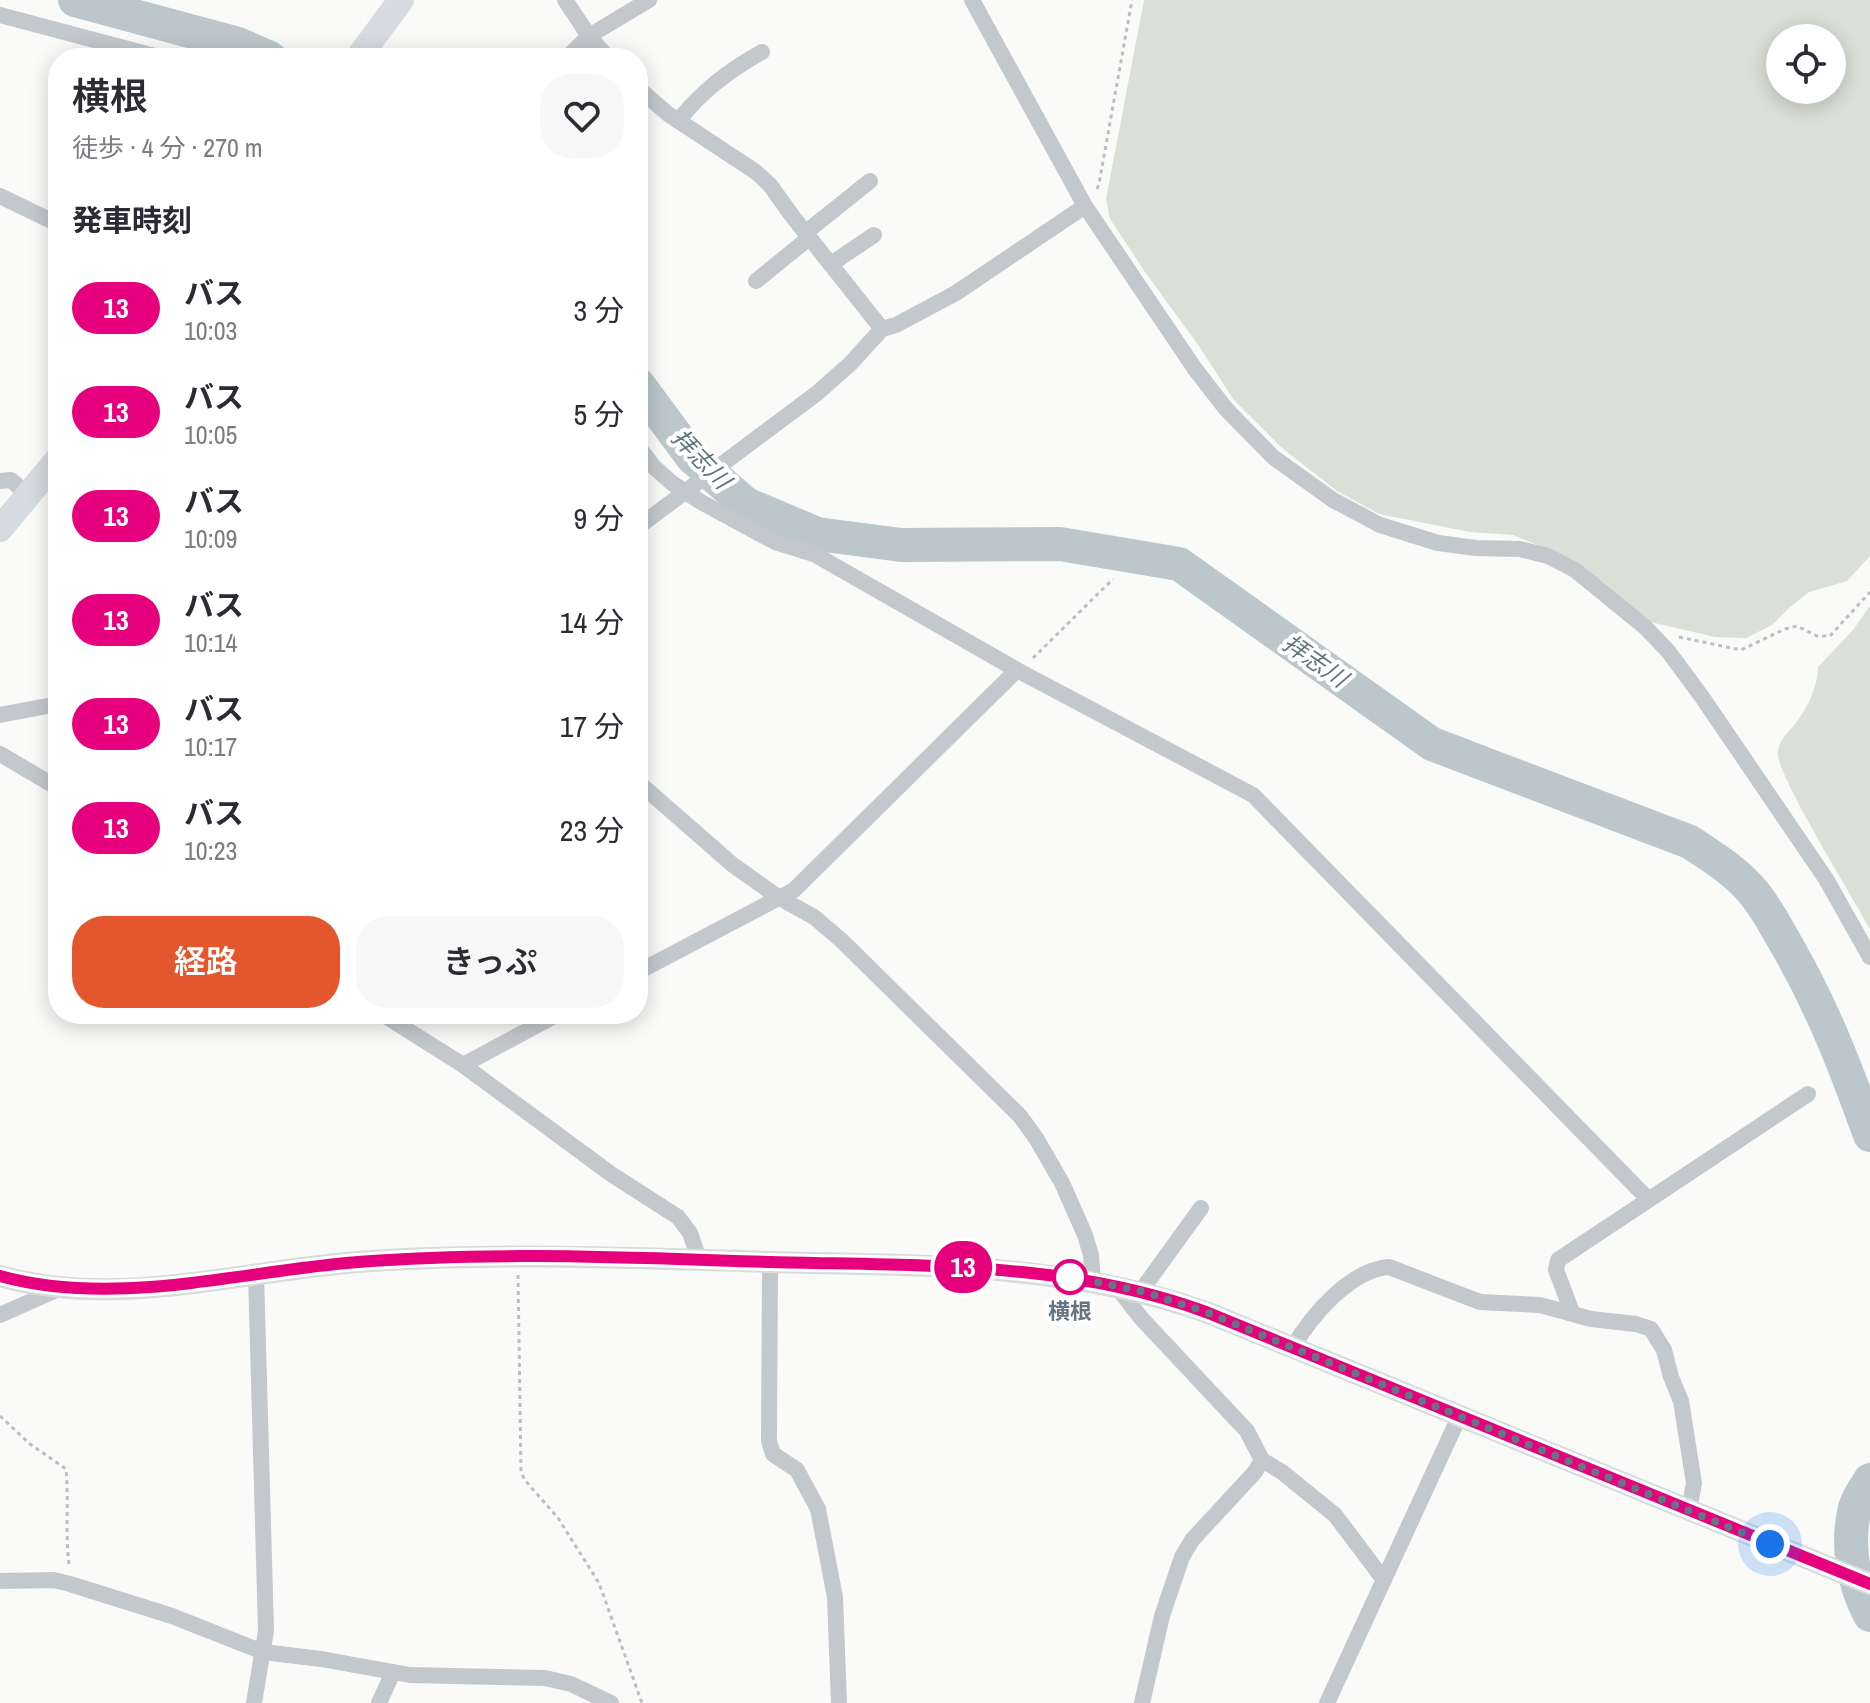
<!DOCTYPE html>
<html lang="ja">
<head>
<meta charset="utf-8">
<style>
  body { margin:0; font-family:"Archivo Narrow","Noto Sans JP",sans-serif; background:#f7f7f7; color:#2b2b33; height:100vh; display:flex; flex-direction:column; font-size:30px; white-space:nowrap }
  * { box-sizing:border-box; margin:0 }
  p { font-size:26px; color:#7c7c81 }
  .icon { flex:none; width:44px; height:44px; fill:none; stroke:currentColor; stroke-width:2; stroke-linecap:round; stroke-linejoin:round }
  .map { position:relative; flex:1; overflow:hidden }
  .drawer { position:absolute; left:48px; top:48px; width:600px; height:976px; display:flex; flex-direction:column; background:#fff; border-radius:32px; box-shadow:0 4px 20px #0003 }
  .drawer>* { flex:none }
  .badge { padding:0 16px; border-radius:26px; font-size:28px; line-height:52px }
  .fabs { position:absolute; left:1766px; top:24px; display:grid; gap:16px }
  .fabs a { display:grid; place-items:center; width:80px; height:80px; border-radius:50%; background:#fff; box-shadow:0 4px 20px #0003; font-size:40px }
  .you { position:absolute; width:40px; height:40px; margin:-20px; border:6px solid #fff; border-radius:50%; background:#1a73e8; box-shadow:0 0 0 12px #1a73e833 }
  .map>.badge { position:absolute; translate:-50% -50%; box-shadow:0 0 0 4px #fff }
  h2 { padding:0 24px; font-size:30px; line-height:72px }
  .round { display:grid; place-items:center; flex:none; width:84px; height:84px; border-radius:32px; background:#f7f7f7 }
  .head { display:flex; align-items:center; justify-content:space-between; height:136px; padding:0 24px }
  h1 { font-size:38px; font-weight:600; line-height:60px }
  .primary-button { display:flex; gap:16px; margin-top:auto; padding:16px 24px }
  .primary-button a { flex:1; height:92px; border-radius:32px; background:#e4572e; color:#fff; font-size:32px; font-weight:600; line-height:92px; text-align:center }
  .primary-button a+a { background:#f7f7f7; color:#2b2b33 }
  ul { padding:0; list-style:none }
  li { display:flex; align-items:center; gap:24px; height:104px; padding:0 24px }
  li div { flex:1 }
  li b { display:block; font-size:30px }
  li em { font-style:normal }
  li .badge { min-width:88px; font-weight:700; text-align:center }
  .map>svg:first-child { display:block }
  .green { fill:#dadfd7; fill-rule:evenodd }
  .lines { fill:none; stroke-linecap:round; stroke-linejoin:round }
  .river { stroke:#bbc7cb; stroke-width:34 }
  .path { stroke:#bbbfc2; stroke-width:3; stroke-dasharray:4 4; stroke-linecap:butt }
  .street { stroke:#c3c8cc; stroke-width:16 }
  .secondary { stroke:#d6dbdf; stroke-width:22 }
  .primary { stroke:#d6dbdf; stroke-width:26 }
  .line-casing { stroke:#fff; stroke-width:18 }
  .line { stroke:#e6007e; stroke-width:12 }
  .walk { stroke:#657683; stroke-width:8; stroke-dasharray:0 14.4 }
  .stop-dot { fill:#fff; stroke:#e6007e; stroke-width:4 }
  .labels { text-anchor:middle; stroke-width:8; stroke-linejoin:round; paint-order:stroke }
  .stop-label { font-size:22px; font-weight:bold; fill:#657683; stroke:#fff }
  .water-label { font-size:24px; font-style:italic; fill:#60757c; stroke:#fff }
</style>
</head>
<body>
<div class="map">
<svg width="1870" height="1703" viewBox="0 0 1870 1703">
  <rect width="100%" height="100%" fill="#fafaf8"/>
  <!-- green -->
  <g class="green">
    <path d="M1144,0H1870V556L1847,581L1809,592L1790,607L1772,625L1746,638L1715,637L1646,621L1563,556L1513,535L1470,532L1379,514L1337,491L1282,448L1233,399L1201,349L1145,272L1110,219L1106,199ZM1780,38H1832V90H1780Z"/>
    <path d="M1870,606V929C1854,899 1778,777 1778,754C1778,740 1788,733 1796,723C1808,707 1818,686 1818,667L1853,630Z"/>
  </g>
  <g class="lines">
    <!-- river -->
    <g class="river">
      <polyline points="75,0 238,44 270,58"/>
      <path d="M638,384L692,457L746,504L817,534L901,545L1060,544L1179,564L1432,744L1690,842C1712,857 1736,871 1753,892C1766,907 1776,927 1786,944C1823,1008 1845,1066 1870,1135"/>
      <path d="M1870,1480C1865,1489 1857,1499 1855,1508C1846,1544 1853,1583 1870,1615"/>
    </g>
    <!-- path -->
    <g class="path">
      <polyline points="1097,189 1099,184 1132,0"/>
      <polyline points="1679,637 1741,650 1785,629 1797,626 1817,636 1830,636 1870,592"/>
      <polyline points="1033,658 1113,579"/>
      <polyline points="518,1275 521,1470 524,1479 558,1518 599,1583 642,1703"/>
      <path d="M0,1416L30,1444L66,1469C69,1501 65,1532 69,1564"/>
    </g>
    <!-- street -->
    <g class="street">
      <polyline points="565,0 589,36 608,58"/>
      <polyline points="972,0 1085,206 1195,369 1226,409 1273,457 1333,500 1380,525 1438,543 1476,548 1520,549 1548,556 1575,570 1645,627 1668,651 1702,697 1826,879 1870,957"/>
      <polyline points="0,15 162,58"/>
      <polyline points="567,58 589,36 649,0"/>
      <polyline points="638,88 668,114 756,172 770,185 793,217 882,329"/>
      <path d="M678,121C702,91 728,71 762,52"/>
      <polyline points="0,196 58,224"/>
      <polyline points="805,233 870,181"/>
      <polyline points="831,264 874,235"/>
      <polyline points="756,281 809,238"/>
      <polyline points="638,446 654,467 672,483 701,502 775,542 814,554 1017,670 1253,795 1648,1199"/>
      <polyline points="0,481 11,480 29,496"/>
      <polyline points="638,527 816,394 850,364 882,329 896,325 956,293 1085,206"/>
      <polyline points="0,715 58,704"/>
      <polyline points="0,754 58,788"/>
      <polyline points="638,782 733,865 778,897 814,917 841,940 1020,1116 1036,1138 1062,1183 1085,1235 1091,1255 1093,1282"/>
      <polyline points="638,972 794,890 1017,670"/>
      <polyline points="382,1014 463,1065 611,1174 678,1217 690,1233 699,1259"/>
      <polyline points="463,1065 558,1014"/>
      <polyline points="770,1262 769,1441 773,1454 797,1470 818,1509 835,1597 839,1703"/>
      <polyline points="1117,1287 1141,1318 1247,1431 1262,1460 1282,1472 1335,1515 1384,1580"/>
      <polyline points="1141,1291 1201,1208"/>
      <polyline points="1572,1312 1556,1270 1558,1260 1808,1094"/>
      <polyline points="0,1315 61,1288"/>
      <path d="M1293,1347C1312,1315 1350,1270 1389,1267L1480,1302L1540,1305L1591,1319L1636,1324L1651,1329L1664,1350L1671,1377L1681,1401L1694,1483L1689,1510"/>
      <polyline points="0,1581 54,1580 70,1584 172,1616 263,1652 321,1659 410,1675 545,1678 571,1684 611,1703"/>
      <polyline points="254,1703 266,1631 256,1274"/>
      <polyline points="379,1703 393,1672"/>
      <polyline points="1142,1703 1162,1616 1182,1557 1192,1540 1255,1472 1262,1460"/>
      <polyline points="1327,1703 1459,1417"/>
    </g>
    <!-- secondary -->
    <path class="secondary" d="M0,1276C116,1309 241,1271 358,1262C496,1252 634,1258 772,1262C920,1266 1065,1262 1206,1312L1870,1584"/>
    <!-- primary -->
    <g class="primary">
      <polyline points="358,58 401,0"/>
      <polyline points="0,529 58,459"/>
    </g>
  </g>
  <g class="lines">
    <defs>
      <path id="line" d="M0,1276C117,1308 240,1271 358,1262C495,1251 634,1258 772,1262C919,1266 1067,1261 1206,1312L1870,1584"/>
    </defs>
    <!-- line casing -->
    <use href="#line" class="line-casing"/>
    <!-- line -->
    <use href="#line" class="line"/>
    <!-- walk -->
    <polyline class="walk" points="1070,1277 1141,1291 1206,1312 1770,1544"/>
  </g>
  <!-- markers -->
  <circle class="stop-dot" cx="1070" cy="1277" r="16"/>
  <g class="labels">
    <!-- stop labels -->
    <g class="stop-label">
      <text x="1070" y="1319">横根</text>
    </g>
    <!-- water labels -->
    <g class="water-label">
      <text transform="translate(701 459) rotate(46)" y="8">拝志川</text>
      <text transform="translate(1315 661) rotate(35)" y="8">拝志川</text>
    </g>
  </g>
</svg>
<div class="fabs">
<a><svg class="icon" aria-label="locate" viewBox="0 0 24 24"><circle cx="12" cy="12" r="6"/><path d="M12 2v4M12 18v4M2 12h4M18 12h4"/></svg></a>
</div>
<div class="you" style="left:1770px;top:1544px"></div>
<b class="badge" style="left:963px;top:1267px;background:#e6007e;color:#fff">13</b>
<section class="drawer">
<div class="head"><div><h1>横根</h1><p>徒歩 · 4 分 · 270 m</p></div><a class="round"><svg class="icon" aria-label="heart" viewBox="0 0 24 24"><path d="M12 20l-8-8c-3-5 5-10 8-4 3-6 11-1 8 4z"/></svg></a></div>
<h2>発車時刻</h2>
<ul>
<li><span class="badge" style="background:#e6007e;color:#fff">13</span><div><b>バス</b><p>10:03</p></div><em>3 分</em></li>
<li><span class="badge" style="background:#e6007e;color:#fff">13</span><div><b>バス</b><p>10:05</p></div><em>5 分</em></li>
<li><span class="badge" style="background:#e6007e;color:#fff">13</span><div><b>バス</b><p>10:09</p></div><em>9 分</em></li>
<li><span class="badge" style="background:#e6007e;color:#fff">13</span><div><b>バス</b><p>10:14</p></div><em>14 分</em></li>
<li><span class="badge" style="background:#e6007e;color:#fff">13</span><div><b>バス</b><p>10:17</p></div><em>17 分</em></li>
<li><span class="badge" style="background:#e6007e;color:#fff">13</span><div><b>バス</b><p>10:23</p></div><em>23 分</em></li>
</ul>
<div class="primary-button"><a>経路</a><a>きっぷ</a></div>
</section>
</div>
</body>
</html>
